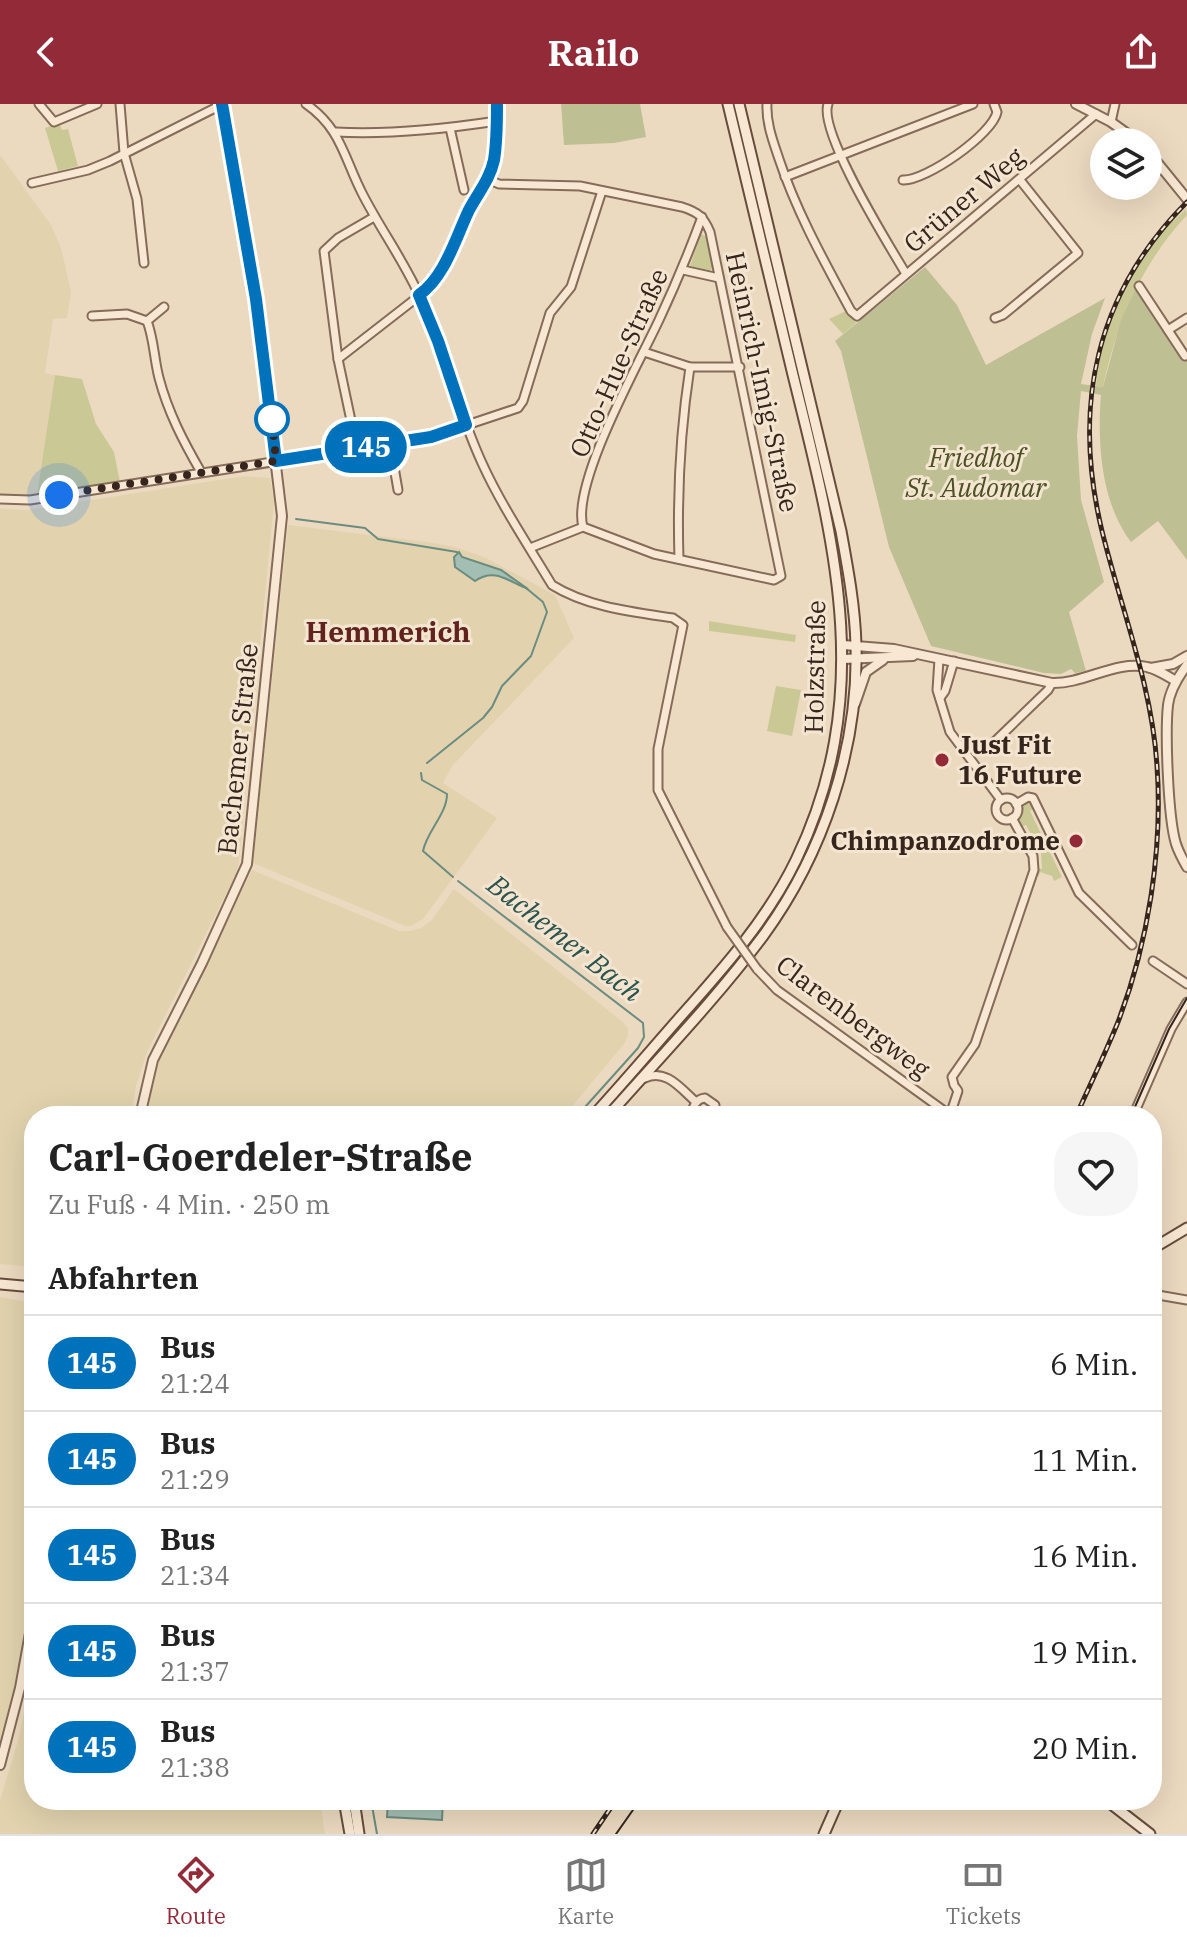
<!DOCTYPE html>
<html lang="de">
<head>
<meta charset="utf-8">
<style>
  body { margin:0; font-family:"IBM Plex Serif",serif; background:#f6f6f6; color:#222; height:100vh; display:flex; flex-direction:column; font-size:30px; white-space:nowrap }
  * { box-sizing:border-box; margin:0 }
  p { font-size:26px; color:#767676 }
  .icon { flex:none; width:44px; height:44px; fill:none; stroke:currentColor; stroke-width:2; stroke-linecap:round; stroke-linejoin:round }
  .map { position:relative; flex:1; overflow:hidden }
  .sheet { position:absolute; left:24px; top:1002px; width:1138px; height:704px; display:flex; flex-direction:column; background:#fff; border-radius:32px; box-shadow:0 8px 32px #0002 }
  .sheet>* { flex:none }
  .badge { padding:0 16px; border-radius:26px; font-size:28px; line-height:52px }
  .fabs { position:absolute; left:1090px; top:24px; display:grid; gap:16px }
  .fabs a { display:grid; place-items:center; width:72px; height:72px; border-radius:50%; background:#fff; box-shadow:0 8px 32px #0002; font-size:40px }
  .you { position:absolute; width:40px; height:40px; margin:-20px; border:6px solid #fff; border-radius:50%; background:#1a73e8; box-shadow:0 0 0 12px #1a73e833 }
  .map>.badge { position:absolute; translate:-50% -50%; box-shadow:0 0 0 4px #fff }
  h2 { padding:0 24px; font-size:30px; line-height:72px }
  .round { display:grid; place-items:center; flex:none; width:84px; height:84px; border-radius:32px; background:#f6f6f6 }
  .head { display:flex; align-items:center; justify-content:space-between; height:136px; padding:0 24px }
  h1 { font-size:38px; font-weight:700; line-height:60px }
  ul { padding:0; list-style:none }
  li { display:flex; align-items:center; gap:24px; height:96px; padding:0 24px; border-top:2px solid #e0e0e0 }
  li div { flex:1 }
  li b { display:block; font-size:30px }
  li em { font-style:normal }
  li .badge { min-width:88px; font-weight:700; text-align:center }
  header { display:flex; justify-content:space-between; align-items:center; height:104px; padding:0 24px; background:#922a38; color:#fff; font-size:36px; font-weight:700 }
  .menu { display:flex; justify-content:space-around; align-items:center; height:112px; border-top:2px solid #e0e0e0; background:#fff; font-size:22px; color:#767676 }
  .menu a { display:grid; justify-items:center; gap:4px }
  .menu .active { color:#922a38 }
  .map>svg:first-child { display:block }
  .farmland { fill:#e2d3ae }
  .green { fill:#cac995 }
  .cemetery { fill:#bfbf94 }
  .water { fill:#a3bfb3; stroke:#6b8c80; stroke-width:2 }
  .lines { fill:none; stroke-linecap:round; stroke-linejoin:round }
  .stream { stroke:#6b8c80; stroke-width:2 }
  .minor-casing { stroke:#856b59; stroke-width:11 }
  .tertiary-casing { stroke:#856b59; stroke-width:12 }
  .secondary-casing { stroke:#674c3c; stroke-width:13 }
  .minor { stroke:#f8e8d3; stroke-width:7 }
  .tertiary { stroke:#f8e8d3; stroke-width:8 }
  .secondary { stroke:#f8e8d3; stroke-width:9 }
  .tram { stroke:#35251d; stroke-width:2 }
  .rail-casing { stroke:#35251d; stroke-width:5 }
  .rail { stroke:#f4e5d0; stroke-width:2; stroke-dasharray:6; stroke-linecap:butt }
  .minor-bridge-casing { stroke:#856b59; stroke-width:11; stroke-linecap:butt }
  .minor-bridge { stroke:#f8e8d3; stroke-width:7 }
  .line-casing { stroke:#fff; stroke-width:18 }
  .line { stroke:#0072bc; stroke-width:12 }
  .walk { stroke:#35251d; stroke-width:8; stroke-dasharray:0 14.4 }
  .stop-dot { fill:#fff; stroke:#0072bc; stroke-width:4 }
  .poi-dot { fill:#922a38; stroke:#f4e5d0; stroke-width:3 }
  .labels { text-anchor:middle; stroke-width:6; stroke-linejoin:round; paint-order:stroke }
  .street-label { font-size:26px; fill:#35251d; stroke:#f4e5d0 }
  .park-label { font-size:26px; font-style:italic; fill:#4b5124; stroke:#f4e5d0 }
  .poi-label { font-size:26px; font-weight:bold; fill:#35251d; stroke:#f4e5d0; text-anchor:start }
  .neighbourhood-label { font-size:28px; font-weight:bold; fill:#60231d; stroke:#f4e5d0 }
  .water-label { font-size:28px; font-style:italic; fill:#2c544d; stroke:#f4e5d0 }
</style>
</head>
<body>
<header><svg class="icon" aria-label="back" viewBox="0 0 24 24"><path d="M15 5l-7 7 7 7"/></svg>Railo<svg class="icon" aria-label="share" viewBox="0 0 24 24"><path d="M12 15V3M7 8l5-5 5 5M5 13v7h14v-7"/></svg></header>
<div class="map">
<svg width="1187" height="1730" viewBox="0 0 1187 1730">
  <rect width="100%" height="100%" fill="#ecdac0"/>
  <!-- farmland -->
  <g class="farmland">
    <polygon points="0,51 51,121 61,144 71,187 67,214 53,215 45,269 55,271 37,391 9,395 0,391"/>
    <polygon points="245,372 270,374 274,398 239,758 236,770 147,948 136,982 131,1012 34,1012 34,1163 0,1160 0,405 27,406"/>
    <polygon points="288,421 427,438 455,443 484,453 555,491 574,534 452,662 443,679 497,714 423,815 411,822 405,822 253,759"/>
    <polygon points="252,766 399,827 410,827 421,824 431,817 454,785 623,918 628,925 628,932 624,940 564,1012 145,1012 159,957"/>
    <polygon points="0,1193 34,1199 34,1486 5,1635 0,1649"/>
    <polygon points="34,1564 34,1696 320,1696 325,1730 0,1730 0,1696 17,1640"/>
  </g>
  <!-- green -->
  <g class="green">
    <polygon points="59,19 62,26 68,25 78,62 58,67 45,24"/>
    <path d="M1186,105L1187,111C1142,159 1117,218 1103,283L1096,282C1099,227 1128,167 1164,126C1171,118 1179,112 1186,105Z"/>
    <polygon points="701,130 707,133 713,162 710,168 690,162"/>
    <polygon points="848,206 856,219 843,230 829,215"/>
    <polygon points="55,271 82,275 96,320 114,348 120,378 37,391"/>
    <polygon points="709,517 796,531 795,538 709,527"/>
    <polygon points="776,582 801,586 792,632 767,627"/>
    <path d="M1028,698L1031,699L1035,704L1030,707L1062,773L1054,777L1052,772L1040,768L1039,772L1036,771L1038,764L1042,765L1041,749L1026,721L1021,723C1018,716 1021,703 1028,698Z"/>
  </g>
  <!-- cemetery -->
  <g class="cemetery">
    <polygon points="561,0 640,0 646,33 614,39 564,41"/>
    <path d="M925,163L957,201L986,261L1105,194L1092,230L1081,280L1103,283L1121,216L1137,182L1187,258V456L1158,417L1131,438C1101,399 1097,339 1101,291L1081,287L1077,332L1081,396L1104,478L1069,508L1086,567L1075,569L1071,565L1061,570L1044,569L931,542L889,443L841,247L835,237Z"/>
  </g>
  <!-- water -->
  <g class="water">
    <path d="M459,448L462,453L501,466L528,485C509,478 495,463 475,477L455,463L454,453Z"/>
    <polygon points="388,1696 443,1696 442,1716 387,1713"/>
  </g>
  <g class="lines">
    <!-- stream -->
    <g class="stream">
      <polyline points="296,415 365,424 378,435 457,448"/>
      <polyline points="427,659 483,614 492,603 502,582 531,552 547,508 543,498 526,484"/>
      <path d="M421,669L422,676L447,690C447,710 427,727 423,747L453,773"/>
      <polyline points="458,777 643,919 644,933 638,944 577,1012"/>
      <polyline points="371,1696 377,1730"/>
    </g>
    <defs>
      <g id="minor">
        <polyline points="39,0 54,18 97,0"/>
        <polyline points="120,0 124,49 137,95 144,159"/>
        <path d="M306,0C342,25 344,55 363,91C381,126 404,157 420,193C444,247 457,305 482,359C501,401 528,441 552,481C587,503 633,508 673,514L683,521L658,645V686L727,823"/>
        <path d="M767,0C766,19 773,37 779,55C797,109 824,157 851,207L857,212L1096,10"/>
        <path d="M828,0C818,28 889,141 906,170"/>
        <polyline points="1111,18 1115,0"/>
        <polyline points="450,24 464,86"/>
        <path d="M336,28C389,31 444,25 497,17"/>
        <polyline points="785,73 973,0"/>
        <path d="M487,75L499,80L580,82L682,103C698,108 704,113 710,128L781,472L774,476L654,450L583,423L530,444"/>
        <path d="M903,76C926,77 993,30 997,8L994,0"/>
        <polyline points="32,79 88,66 110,57 223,0"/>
        <polyline points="683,166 719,174"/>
        <polyline points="1139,182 1185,252"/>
        <path d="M92,212L127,210L147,217C154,235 154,255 159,274C168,308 183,337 201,368"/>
        <polyline points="995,214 1003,211 1078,149 1020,76"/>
        <polyline points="147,217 164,203"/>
        <polyline points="1168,226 1187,214"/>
        <polyline points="644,248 690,263 740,263"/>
        <polyline points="338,255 324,147 338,134 374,113"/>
        <polyline points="390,340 398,386"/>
        <polyline points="357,345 338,255 428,185 487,75 494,57 497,0"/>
        <polyline points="0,395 30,396 431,333 518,304 523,297 550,209 571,183 602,87"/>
        <path d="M583,423C571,380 639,259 659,216C675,182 689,148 702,113"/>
        <path d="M679,455C677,390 680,328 690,263"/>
        <polyline points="939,555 937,586 950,628 1001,696"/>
        <polyline points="940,594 945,587 954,557"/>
        <polyline points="987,645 1048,586 1052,579"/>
        <circle cx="1007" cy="705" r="11"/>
        <polyline points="1016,700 1028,693 1033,694 1079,789 1132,841"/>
        <polyline points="1153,857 1187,880"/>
        <polyline points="757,865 777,886 943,1006 946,1012"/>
        <path d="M645,974C666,964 681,985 696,998"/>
        <polyline points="954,981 952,973 975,940 1034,766 1033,752 1012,714"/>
        <polyline points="716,1009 730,1012"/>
        <polyline points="946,1009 952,1005 958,987 956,984"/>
        <path d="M694,1012C691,1003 696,995 705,994L715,1001V1012"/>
        <polyline points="1133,1012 1171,925 1187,898"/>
        <polyline points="1152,1190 1187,1196"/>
      </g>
      <g id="tertiary">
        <polyline points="1076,0 1111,18 1139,38"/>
        <polyline points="1148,47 1187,95"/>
        <path d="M843,541L894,545L1052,579C1084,580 1116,556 1147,563C1157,565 1167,572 1176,577"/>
        <polyline points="843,555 913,552"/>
        <path d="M1187,561C1178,573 1170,586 1168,601C1165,629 1168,714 1176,740C1179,749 1183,756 1187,763"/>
        <polyline points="1151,564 1173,560 1187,552"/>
        <polyline points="855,600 866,568 883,556"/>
        <polyline points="140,1012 153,956 202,859 247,760 282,412 256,195 222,0"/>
        <polyline points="0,1661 20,1584 34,1507"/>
      </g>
      <g id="secondary">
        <path d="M593,1012C623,979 652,945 681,912C724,864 768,814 796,756C876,590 835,440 793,271C771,181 749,91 728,0"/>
        <path d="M608,1012C660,953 716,895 763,832C823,750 859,644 856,541C855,503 848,465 841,427L739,0"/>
        <polyline points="1152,1145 1187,1124"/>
        <polyline points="0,1180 34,1183"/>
        <polyline points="344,1696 350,1730"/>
        <polyline points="354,1696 359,1730"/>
        <polyline points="1106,1696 1150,1730"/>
        <polyline points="824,1730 839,1696"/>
      </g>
    </defs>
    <!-- minor casing -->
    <use href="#minor" class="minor-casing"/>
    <!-- tertiary casing -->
    <use href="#tertiary" class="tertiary-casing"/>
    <!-- secondary casing -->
    <use href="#secondary" class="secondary-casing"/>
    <!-- minor -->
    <use href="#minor" class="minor"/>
    <!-- tertiary -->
    <use href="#tertiary" class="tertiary"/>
    <!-- secondary -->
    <use href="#secondary" class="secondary"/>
    <!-- tram -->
    <g class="tram">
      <polyline points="1131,1012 1169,925 1187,894"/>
      <polyline points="616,1730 640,1696"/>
    </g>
    <defs>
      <g id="rail">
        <path d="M1076,1012C1090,981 1105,950 1118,918C1148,840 1163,746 1157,662C1152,581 1121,505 1102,427C1072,303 1095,190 1187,98"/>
        <polyline points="593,1730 616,1696"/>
      </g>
    </defs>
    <!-- rail casing -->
    <use href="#rail" class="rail-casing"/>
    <!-- rail -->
    <use href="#rail" class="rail"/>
    <defs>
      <polyline id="minor-bridge" points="727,823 757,865"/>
    </defs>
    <!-- minor-bridge casing -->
    <use href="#minor-bridge" class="minor-bridge-casing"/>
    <!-- minor-bridge -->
    <use href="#minor-bridge" class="minor-bridge"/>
  </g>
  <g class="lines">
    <defs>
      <path id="line" d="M222,0L256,195L276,357L431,333L466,321L438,237L419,191C445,173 456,133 469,106C478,89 490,75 494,56C497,38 497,18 497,0"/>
    </defs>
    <!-- line casing -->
    <use href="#line" class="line-casing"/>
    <!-- line -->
    <use href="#line" class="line"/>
    <!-- walk -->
    <polyline class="walk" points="59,391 276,357 272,315"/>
  </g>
  <!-- markers -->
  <circle class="stop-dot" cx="272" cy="315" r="16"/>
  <g class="poi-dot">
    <circle cx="942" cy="656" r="8"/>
    <circle cx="1076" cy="737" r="8"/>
  </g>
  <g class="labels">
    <!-- street labels -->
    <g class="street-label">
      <text transform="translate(964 96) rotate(-40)" y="9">Grüner Weg</text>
      <text transform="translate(619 259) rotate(-66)" y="9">Otto-Hue-Straße</text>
      <text transform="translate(762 278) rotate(78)" y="9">Heinrich-Imig-Straße</text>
      <text transform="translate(815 563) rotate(-89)" y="9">Holzstraße</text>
      <text transform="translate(238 645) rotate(-84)" y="9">Bachemer Straße</text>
      <text transform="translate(853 913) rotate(37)" y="9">Clarenbergweg</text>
    </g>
    <!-- park labels -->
    <g class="park-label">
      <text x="976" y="363">Friedhof<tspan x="976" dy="30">St. Audomar</tspan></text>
    </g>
    <!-- poi labels -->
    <g class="poi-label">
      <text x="958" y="650">Just Fit<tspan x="958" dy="30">16 Future</tspan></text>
      <text x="1060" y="746" text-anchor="end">Chimpanzodrome</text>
    </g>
    <!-- neighbourhood labels -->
    <g class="neighbourhood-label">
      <text x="388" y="538">Hemmerich</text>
    </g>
    <!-- water labels -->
    <g class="water-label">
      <text transform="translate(565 834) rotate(38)" y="10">Bachemer Bach</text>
    </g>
  </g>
</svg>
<div class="fabs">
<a><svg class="icon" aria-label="layers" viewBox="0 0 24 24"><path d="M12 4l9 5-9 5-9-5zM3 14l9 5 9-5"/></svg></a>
</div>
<div class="you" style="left:59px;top:391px"></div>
<b class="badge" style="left:366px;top:343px;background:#0072bc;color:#fff">145</b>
<section class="sheet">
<div class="head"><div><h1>Carl-Goerdeler-Straße</h1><p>Zu Fuß · 4 Min. · 250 m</p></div><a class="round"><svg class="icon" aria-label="heart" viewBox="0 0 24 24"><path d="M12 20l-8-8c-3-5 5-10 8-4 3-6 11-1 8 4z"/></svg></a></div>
<h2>Abfahrten</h2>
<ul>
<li><span class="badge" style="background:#0072bc;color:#fff">145</span><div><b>Bus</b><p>21:24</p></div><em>6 Min.</em></li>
<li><span class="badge" style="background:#0072bc;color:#fff">145</span><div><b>Bus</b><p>21:29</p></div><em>11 Min.</em></li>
<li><span class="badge" style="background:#0072bc;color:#fff">145</span><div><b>Bus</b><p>21:34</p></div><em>16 Min.</em></li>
<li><span class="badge" style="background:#0072bc;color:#fff">145</span><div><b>Bus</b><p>21:37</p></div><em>19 Min.</em></li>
<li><span class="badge" style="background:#0072bc;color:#fff">145</span><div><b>Bus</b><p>21:38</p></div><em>20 Min.</em></li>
</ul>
</section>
</div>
<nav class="menu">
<a class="active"><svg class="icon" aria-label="directions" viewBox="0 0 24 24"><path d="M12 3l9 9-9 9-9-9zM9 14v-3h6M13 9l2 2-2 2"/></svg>Route</a>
<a><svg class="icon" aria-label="map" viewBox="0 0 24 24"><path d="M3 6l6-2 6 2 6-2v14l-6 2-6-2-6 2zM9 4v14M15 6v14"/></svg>Karte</a>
<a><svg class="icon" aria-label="tickets" viewBox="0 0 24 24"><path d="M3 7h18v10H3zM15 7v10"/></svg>Tickets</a>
</nav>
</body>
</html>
